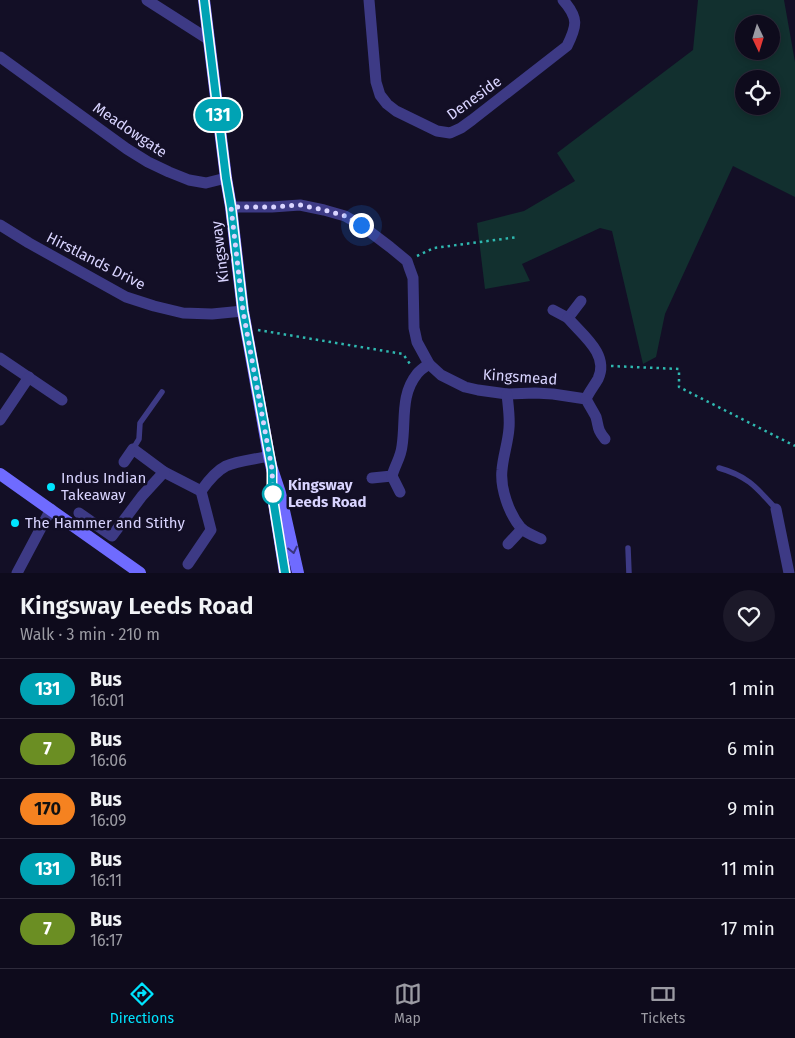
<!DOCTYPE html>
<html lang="en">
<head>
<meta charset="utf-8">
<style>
  body { margin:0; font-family:"Fira Sans",sans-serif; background:#1c1929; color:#f1f3f6; height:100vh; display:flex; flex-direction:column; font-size:19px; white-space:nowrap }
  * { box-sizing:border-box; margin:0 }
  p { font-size:16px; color:#9b9ba3 }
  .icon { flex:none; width:28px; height:28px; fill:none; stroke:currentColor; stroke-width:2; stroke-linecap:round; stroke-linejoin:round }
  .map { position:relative; height:573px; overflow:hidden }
  .side { display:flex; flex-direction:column; background:#0e0b1c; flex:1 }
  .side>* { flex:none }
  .badge { padding:0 10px; border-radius:16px; font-size:18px; line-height:32px }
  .needle { width:32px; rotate:176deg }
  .controls { position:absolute; left:735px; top:15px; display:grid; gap:10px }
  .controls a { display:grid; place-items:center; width:45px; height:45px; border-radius:50%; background:#0e0b1c; box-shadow:0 2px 8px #0003,0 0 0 1px #2e2b3b; font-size:25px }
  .you { position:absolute; width:25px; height:25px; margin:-12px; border:4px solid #fff; border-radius:50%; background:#1a73e8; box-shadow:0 0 0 8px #1a73e833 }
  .map>.badge { position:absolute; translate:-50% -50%; box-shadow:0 0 0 2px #fff }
  .round { display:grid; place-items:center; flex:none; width:52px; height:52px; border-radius:26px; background:#1c1929 }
  .overview { display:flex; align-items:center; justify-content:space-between; height:85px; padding:0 20px }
  h1 { font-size:24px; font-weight:600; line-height:38px }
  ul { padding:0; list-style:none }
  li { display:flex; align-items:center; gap:15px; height:60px; padding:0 20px; border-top:1px solid #2e2b3b }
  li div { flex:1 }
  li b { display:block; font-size:19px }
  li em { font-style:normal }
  li .badge { min-width:55px; font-weight:700; text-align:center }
  .tabs { display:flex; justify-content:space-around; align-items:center; height:70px; border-top:1px solid #2e2b3b; background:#0e0b1c; font-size:14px; color:#9b9ba3 }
  .tabs a { display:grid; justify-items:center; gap:2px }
  .tabs .active { color:#00e5ff }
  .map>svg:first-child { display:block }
  .green { fill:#12302f; fill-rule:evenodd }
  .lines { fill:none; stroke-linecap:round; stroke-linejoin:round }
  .path { stroke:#2fb8b0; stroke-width:2.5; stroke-dasharray:2.5 4; stroke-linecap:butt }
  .lane { stroke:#3d3a85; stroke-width:5.5 }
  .street { stroke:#3d3a85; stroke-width:11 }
  .secondary { stroke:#6f6bff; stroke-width:12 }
  .oneway { stroke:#38347d }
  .line-casing { stroke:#fff; stroke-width:11 }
  .line { stroke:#00a3b4; stroke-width:8 }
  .walk { stroke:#d9d4ff; stroke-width:5; stroke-dasharray:0 9 }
  .poi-dot { fill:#00e5ff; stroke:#130f26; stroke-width:2 }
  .stop-dot { fill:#fff; stroke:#00a3b4; stroke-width:2.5 }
  .labels { text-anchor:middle; stroke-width:5; stroke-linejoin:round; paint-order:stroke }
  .street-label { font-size:15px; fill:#d9d4ff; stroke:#130f26 }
  .poi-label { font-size:15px; fill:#d9d4ff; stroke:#130f26; text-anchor:start }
  .stop-label { font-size:15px; font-weight:bold; fill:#d9d4ff; stroke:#130f26; text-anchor:start }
</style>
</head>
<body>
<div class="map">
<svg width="795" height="573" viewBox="0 0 795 573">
  <rect width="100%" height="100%" fill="#130f26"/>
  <!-- green -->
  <path class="green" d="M698,0H784L795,62V197L733,166L665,314L656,357L643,364L612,231L600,228L522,264L530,281L485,289L477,223L524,211L575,181L557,153L693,50ZM744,24H771V51H744ZM744,79H771V106H744Z"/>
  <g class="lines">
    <!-- path -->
    <g class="path">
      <polyline points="417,256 434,248 518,237"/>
      <polyline points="258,330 403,354 410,364"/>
      <polyline points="611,366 679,369 679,387 795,446"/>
    </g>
    <!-- lane -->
    <g class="lane">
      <polyline points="133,449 139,439 140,423 162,392"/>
      <path d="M719,468C748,476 757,488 776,509"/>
      <polyline points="628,548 629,573"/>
    </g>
    <!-- street -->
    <g class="street">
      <polyline points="147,0 208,39"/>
      <path d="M369,0L376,82L380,95L387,104L396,111L437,131L450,133L461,128L472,120L567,46C577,26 579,18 563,0"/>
      <polyline points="0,57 127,149 148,162 169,172 189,180 206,183 226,178"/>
      <path d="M231,207H272L300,205L324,210L345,216L361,225L390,247L407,261L409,267L413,278L414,328L417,342L429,364L441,375L465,387L478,390L507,394L535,393L553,394L586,399C589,405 593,411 596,417C599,428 597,429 605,439"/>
      <polyline points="0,225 29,243 126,297 154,306 183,313 212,314 243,311"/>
      <polyline points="553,310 568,318 581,301"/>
      <path d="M568,318C581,334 610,354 598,379C594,386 589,392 586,399"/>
      <polyline points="0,358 62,400"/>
      <path d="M507,394C508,405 510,417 509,428C508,443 503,456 502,470C500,488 509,514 521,528C526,533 534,536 541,539"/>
      <polyline points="0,420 29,377"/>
      <polyline points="124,462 133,449 164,472 201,491"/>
      <polyline points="372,478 392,476"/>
      <path d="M400,492L392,476C395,465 401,457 402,446C406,421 400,395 417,374C420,370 425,367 429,364"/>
      <polyline points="776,509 789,573"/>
      <polyline points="79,513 112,536 142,496 164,472"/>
      <polyline points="508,544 522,529"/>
      <path d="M188,564L211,530L201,491C208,481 216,471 226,466C237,461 257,459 269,456"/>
      <polyline points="17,573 51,509"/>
    </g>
    <!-- secondary -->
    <g class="secondary">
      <polyline points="204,0 226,178 231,207 243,311 269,456 272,469 280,493 298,573"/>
      <polyline points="0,474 140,573"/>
      <polyline points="273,497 285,573"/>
    </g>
  </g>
  <!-- one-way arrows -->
  <defs><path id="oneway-chevron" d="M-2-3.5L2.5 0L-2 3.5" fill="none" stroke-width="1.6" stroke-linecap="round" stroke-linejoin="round" transform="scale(1.25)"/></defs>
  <use class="oneway" href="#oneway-chevron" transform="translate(293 550) rotate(78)"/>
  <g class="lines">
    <defs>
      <polyline id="line" points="204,0 226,178 231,207 243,311 272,469 272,493 285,573"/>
    </defs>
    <!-- line casing -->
    <use href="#line" class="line-casing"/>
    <!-- line -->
    <use href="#line" class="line"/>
    <!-- walk -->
    <polyline class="walk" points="273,494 272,469 243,311 231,207 272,207 300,205 324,210 345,216 361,225"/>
  </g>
  <!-- markers -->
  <g class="poi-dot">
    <circle cx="51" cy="487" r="5"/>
    <circle cx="15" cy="523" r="5"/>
  </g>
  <circle class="stop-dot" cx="273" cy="494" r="10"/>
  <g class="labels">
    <!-- street labels -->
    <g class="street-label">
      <text transform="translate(474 98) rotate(-36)" y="5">Deneside</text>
      <text transform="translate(130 130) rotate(34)" y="5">Meadowgate</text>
      <text transform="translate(220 252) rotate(-97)" y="5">Kingsway</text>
      <text transform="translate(96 261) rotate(27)" y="5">Hirstlands Drive</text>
      <text transform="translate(520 377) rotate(4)" y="5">Kingsmead</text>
    </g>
    <!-- poi labels -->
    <g class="poi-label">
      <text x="61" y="483">Indus Indian<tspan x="61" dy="17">Takeaway</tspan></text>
      <text x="25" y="528">The Hammer and Stithy</text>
    </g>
    <!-- stop labels -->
    <g class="stop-label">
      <text x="288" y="490">Kingsway<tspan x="288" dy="17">Leeds Road</tspan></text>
    </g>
  </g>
</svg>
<div class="controls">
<a><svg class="needle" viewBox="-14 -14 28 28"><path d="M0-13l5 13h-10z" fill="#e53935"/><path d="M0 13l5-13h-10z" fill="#9b9ba3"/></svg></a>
<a><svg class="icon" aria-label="locate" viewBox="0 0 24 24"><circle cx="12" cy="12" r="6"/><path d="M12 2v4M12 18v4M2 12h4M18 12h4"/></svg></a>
</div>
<div class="you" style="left:361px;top:225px"></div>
<b class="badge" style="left:218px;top:115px;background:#00a3b4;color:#fff">131</b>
</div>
<section class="side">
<div class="overview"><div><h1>Kingsway Leeds Road</h1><p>Walk · 3 min · 210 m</p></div><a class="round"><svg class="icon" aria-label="heart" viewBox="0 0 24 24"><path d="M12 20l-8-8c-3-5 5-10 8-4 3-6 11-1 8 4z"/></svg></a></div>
<ul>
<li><span class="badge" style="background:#00a3b4;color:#fff">131</span><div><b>Bus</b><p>16:01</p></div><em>1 min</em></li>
<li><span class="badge" style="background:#6b8e23;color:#fff">7</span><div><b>Bus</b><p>16:06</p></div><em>6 min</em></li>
<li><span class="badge" style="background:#f58220;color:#111">170</span><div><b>Bus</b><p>16:09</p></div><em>9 min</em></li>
<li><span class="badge" style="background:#00a3b4;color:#fff">131</span><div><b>Bus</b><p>16:11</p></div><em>11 min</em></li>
<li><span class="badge" style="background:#6b8e23;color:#fff">7</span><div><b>Bus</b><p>16:17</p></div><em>17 min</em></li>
</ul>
</section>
<nav class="tabs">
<a class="active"><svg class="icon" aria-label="directions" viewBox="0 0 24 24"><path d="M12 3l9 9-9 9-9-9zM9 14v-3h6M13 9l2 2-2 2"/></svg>Directions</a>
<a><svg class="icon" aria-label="map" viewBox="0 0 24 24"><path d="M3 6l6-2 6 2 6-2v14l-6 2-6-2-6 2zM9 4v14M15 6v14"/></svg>Map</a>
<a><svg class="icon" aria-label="tickets" viewBox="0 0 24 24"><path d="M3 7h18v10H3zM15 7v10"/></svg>Tickets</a>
</nav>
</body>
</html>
